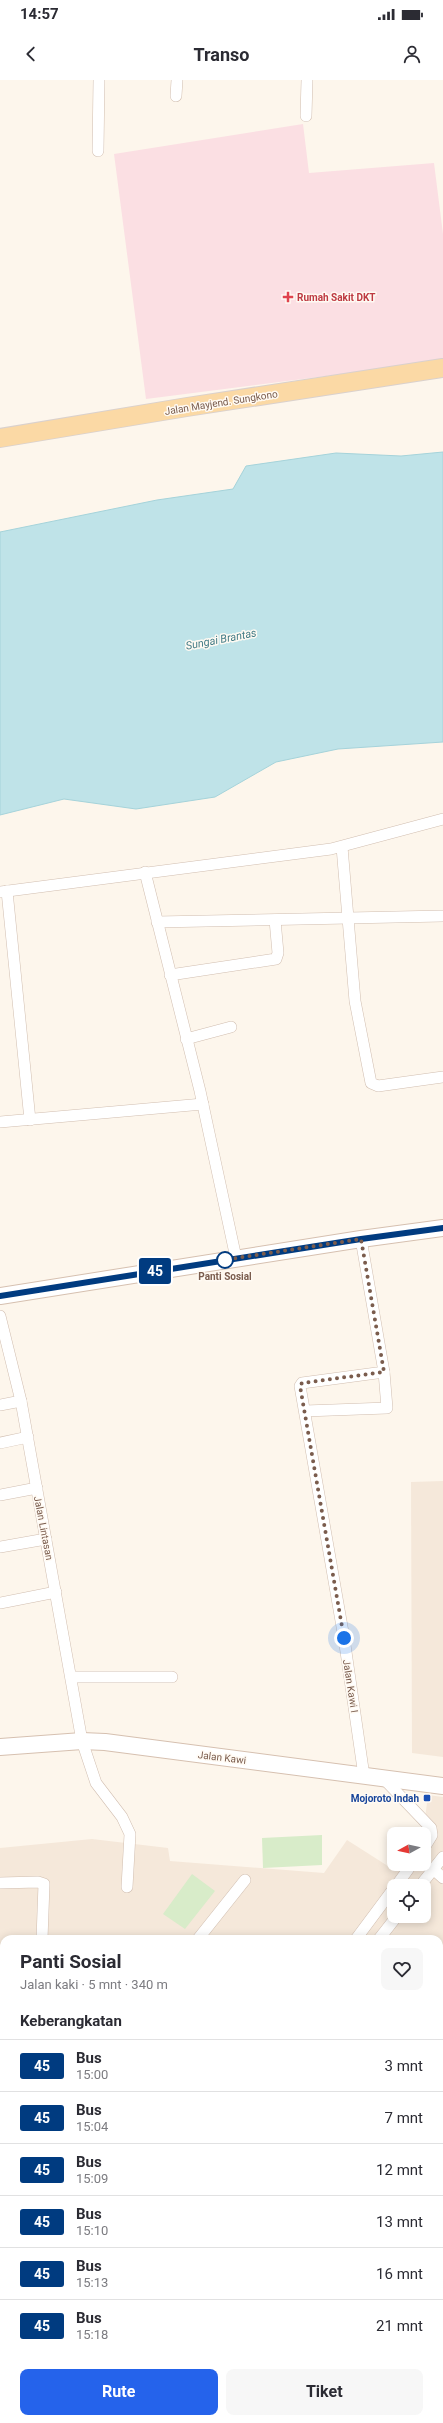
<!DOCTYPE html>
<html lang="id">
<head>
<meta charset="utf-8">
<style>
  body { margin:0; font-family:Roboto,sans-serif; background:#f7f7f7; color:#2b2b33; height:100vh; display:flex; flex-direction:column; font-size:15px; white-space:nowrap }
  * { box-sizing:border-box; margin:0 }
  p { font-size:13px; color:#7c7c81 }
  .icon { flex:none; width:22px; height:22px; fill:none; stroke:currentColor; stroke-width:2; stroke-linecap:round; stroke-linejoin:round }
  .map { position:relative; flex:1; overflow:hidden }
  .details { position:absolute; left:0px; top:1855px; width:443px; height:488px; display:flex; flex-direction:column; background:#fff; border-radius:12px 12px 0 0; box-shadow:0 2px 10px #0003 }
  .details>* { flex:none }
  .badge { padding:0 8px; border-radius:3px; font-size:14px; line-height:26px }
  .needle { width:26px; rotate:262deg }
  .tools { position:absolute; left:387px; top:1747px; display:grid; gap:8px }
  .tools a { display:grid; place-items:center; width:44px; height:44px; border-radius:8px; background:#fff; box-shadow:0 2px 10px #0003; font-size:20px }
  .you { position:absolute; width:20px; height:20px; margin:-10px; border:3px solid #fff; border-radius:50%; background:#1a73e8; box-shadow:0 0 0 6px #1a73e833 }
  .map>.badge { position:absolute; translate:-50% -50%; box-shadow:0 0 0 2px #fff }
  h2 { padding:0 20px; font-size:15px; line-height:36px }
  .round { display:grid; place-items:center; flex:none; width:42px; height:42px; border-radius:8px; background:#f7f7f7 }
  .headline { display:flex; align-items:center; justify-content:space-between; height:68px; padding:0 20px }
  h1 { font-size:19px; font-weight:700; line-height:30px }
  .button { display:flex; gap:8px; margin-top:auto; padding:8px 20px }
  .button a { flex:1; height:46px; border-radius:8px; background:#2563eb; color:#fff; font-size:16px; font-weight:700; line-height:46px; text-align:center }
  .button a+a { background:#f7f7f7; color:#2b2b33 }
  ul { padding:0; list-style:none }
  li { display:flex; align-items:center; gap:12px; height:52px; padding:0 20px; border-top:1px solid #e1e1e2 }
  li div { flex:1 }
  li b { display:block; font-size:15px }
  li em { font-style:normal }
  li .badge { min-width:44px; font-weight:700; text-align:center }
  .status { display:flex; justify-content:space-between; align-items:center; height:28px; padding:0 20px; background:#fff; direction:ltr }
  .status svg { height:11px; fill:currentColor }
  header { display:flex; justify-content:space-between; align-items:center; height:52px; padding:0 20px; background:#fff; font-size:18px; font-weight:700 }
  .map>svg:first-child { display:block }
  .residential { fill:#f5e8da; fill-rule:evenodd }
  .medical { fill:#fbdfe3 }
  .green { fill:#d8ecc9 }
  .water { fill:#bfe3e8; stroke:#a5d3da }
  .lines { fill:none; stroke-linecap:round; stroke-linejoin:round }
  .street-casing { stroke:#d1beb0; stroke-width:12 }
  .secondary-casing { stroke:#d6c0b0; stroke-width:18 }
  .primary-casing { stroke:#dad1cd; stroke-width:20 }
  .street { stroke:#fff; stroke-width:11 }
  .secondary { stroke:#fff; stroke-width:16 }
  .primary { stroke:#fbd9a5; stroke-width:18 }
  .line-casing { stroke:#fff; stroke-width:9 }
  .line { stroke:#003b80; stroke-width:6 }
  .walk { stroke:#7a5c4d; stroke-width:4; stroke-dasharray:0 7.2 }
  .health-dot { fill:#e0444e; stroke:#fffaf3; stroke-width:1.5 }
  .stop-dot { fill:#fff; stroke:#003b80; stroke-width:2 }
  .transit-dot { fill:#1a4fb4; stroke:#fffaf3; stroke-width:1.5 }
  .labels { text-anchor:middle; stroke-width:3; stroke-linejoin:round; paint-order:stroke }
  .health-label { font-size:10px; font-weight:bold; fill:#be3a42; stroke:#fffaf3; text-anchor:start }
  .street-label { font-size:10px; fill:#7a5c4d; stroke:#fffaf3 }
  .stop-label { font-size:10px; font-weight:bold; fill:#7a5c4d; stroke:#fffaf3 }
  .transit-label { font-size:10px; font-weight:bold; fill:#164399; stroke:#fffaf3; text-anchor:end }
  .water-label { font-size:11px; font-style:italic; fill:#437c86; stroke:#fffaf3 }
</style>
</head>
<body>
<div class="status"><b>14:57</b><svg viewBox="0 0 49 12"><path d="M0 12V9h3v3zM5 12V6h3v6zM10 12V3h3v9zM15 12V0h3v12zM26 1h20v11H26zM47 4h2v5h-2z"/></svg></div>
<header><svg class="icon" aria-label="back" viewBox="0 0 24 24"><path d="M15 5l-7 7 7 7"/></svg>Transo<svg class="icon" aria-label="person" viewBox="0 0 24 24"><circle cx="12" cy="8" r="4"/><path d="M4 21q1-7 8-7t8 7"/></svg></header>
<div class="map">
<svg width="443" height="2343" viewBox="0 0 443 2343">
  <rect width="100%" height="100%" fill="#fdf6ec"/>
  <!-- residential -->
  <g class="residential">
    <polygon points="443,1401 443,1677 412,1673 411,1402"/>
    <path d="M428,1715L443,1717V2221H439V1859H4V2339H185L184,2343H0V1768L92,1759L168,1768L170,1781L324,1793L347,1760L391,1788L395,1784H424L423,1754ZM394,1806H424V1836H394Z"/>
  </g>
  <!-- medical -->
  <polygon class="medical" points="303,44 309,93 434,83 443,154 443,281 146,319 114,74"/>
  <!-- green -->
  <g class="green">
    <polygon points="322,1755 322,1785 263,1788 262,1758"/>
    <polygon points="192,1794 215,1811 185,1849 163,1834"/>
  </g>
  <!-- water -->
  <polygon class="water" points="443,372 443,662 338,669 276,682 215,717 136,729 64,719 0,735 0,452 157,420 233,409 246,386 336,373 401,376"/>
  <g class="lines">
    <defs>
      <g id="street">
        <polyline points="176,16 177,0"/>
        <polyline points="306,36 307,0"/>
        <polyline points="98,71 99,0"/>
        <polyline points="342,767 355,921 371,1003 378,1006 443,997"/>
        <polyline points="145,792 200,1011 236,1178"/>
        <polyline points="7,811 30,1040"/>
        <polyline points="0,812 331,769 443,739"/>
        <polyline points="157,842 443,836"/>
        <polyline points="170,895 276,879 278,873 275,840"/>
        <polyline points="186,959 231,947"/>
        <polyline points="0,1042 203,1024"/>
        <polyline points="361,1159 384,1292 302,1303 300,1306 344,1558 364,1696"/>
        <polyline points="0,1236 21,1321 82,1661 96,1703 122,1737 130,1754 127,1807"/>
        <polyline points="0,1325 21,1321"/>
        <polyline points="305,1331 387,1328 384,1292"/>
        <polyline points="0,1363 28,1357"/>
        <polyline points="0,1415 37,1408"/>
        <polyline points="0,1467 46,1459"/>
        <polyline points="0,1523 56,1512"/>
        <polyline points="71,1597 172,1597"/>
        <polyline points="384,1699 431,1748 432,1755 424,1768"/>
        <polyline points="433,1789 443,1798"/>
        <polyline points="0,1803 38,1802 44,1804 42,1859"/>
        <polyline points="396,1806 412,1784"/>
        <polyline points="420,1806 443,1777"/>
        <polyline points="198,1859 245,1800"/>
        <polyline points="356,1859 394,1808"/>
        <polyline points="379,1859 397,1836"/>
        <polyline points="0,1977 4,1978"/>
        <polyline points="439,1980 443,1975"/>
        <polyline points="442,2173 443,2165"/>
        <polyline points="0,2175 4,2154"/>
        <polyline points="0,2232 4,2233"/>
        <polyline points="0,2310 4,2311"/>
        <polyline points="113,2343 113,2339"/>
        <polyline points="134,2343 136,2339"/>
        <polyline points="176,2343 177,2339"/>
      </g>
      <g id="secondary">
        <polyline points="0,1216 361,1159 443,1148"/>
        <polyline points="0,1667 82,1661 105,1662 443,1706"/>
      </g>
      <polyline id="primary" points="0,358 187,327 443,288"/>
    </defs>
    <!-- street casing -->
    <use href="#street" class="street-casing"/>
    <!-- secondary casing -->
    <use href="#secondary" class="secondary-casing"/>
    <!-- primary casing -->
    <use href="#primary" class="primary-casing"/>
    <!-- street -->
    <use href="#street" class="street"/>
    <!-- secondary -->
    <use href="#secondary" class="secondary"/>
    <!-- primary -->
    <use href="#primary" class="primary"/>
  </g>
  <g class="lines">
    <defs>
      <polyline id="line" points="0,1216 361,1159 443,1148"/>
    </defs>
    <!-- line casing -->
    <use href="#line" class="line-casing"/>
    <!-- line -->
    <use href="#line" class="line"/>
    <!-- walk -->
    <polyline class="walk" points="225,1180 223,1180 361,1159 384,1292 302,1303 300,1306 344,1558"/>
  </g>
  <!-- markers -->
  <path class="health-dot" d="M286 211h4v4h4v4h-4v4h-4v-4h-4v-4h4z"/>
  <circle class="stop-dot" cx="225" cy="1180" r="8"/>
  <rect class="transit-dot" x="423" y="1714" width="8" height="8" rx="2"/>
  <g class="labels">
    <!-- health labels -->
    <g class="health-label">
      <text x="297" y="221">Rumah Sakit DKT</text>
    </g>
    <!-- street labels -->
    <g class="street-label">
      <text transform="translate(221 322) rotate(-9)" y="4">Jalan Mayjend. Sungkono</text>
      <text transform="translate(44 1448) rotate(79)" y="4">Jalan Lintasan</text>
      <text transform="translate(351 1606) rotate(81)" y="4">Jalan Kawi I</text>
      <text transform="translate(222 1677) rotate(7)" y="4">Jalan Kawi</text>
    </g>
    <!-- stop labels -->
    <g class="stop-label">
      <text x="225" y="1200">Panti Sosial</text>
    </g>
    <!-- transit labels -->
    <g class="transit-label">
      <text x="419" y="1722">Mojoroto Indah</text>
    </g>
    <!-- water labels -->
    <g class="water-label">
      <text transform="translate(221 559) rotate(-11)" y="4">Sungai Brantas</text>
    </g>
  </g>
</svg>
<div class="tools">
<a><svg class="needle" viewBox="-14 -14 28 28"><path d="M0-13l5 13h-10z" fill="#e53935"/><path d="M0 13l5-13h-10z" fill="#7c7c81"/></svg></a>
<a><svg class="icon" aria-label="locate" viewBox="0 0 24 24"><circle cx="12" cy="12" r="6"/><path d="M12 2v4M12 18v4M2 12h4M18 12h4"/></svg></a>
</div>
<div class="you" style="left:344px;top:1558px"></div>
<b class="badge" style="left:155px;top:1191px;background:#003b80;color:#fff">45</b>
<section class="details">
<div class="headline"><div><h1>Panti Sosial</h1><p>Jalan kaki · 5 mnt · 340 m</p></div><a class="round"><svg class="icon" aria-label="heart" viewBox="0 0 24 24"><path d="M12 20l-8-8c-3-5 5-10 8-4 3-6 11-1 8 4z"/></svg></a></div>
<h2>Keberangkatan</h2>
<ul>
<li><span class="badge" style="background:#003b80;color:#fff">45</span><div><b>Bus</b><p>15:00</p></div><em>3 mnt</em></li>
<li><span class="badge" style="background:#003b80;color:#fff">45</span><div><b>Bus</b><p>15:04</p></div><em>7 mnt</em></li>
<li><span class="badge" style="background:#003b80;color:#fff">45</span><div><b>Bus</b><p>15:09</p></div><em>12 mnt</em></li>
<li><span class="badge" style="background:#003b80;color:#fff">45</span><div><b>Bus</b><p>15:10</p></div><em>13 mnt</em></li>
<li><span class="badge" style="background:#003b80;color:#fff">45</span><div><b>Bus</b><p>15:13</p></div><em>16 mnt</em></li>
<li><span class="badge" style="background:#003b80;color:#fff">45</span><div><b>Bus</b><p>15:18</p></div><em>21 mnt</em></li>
</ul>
<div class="button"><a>Rute</a><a>Tiket</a></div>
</section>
</div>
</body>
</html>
